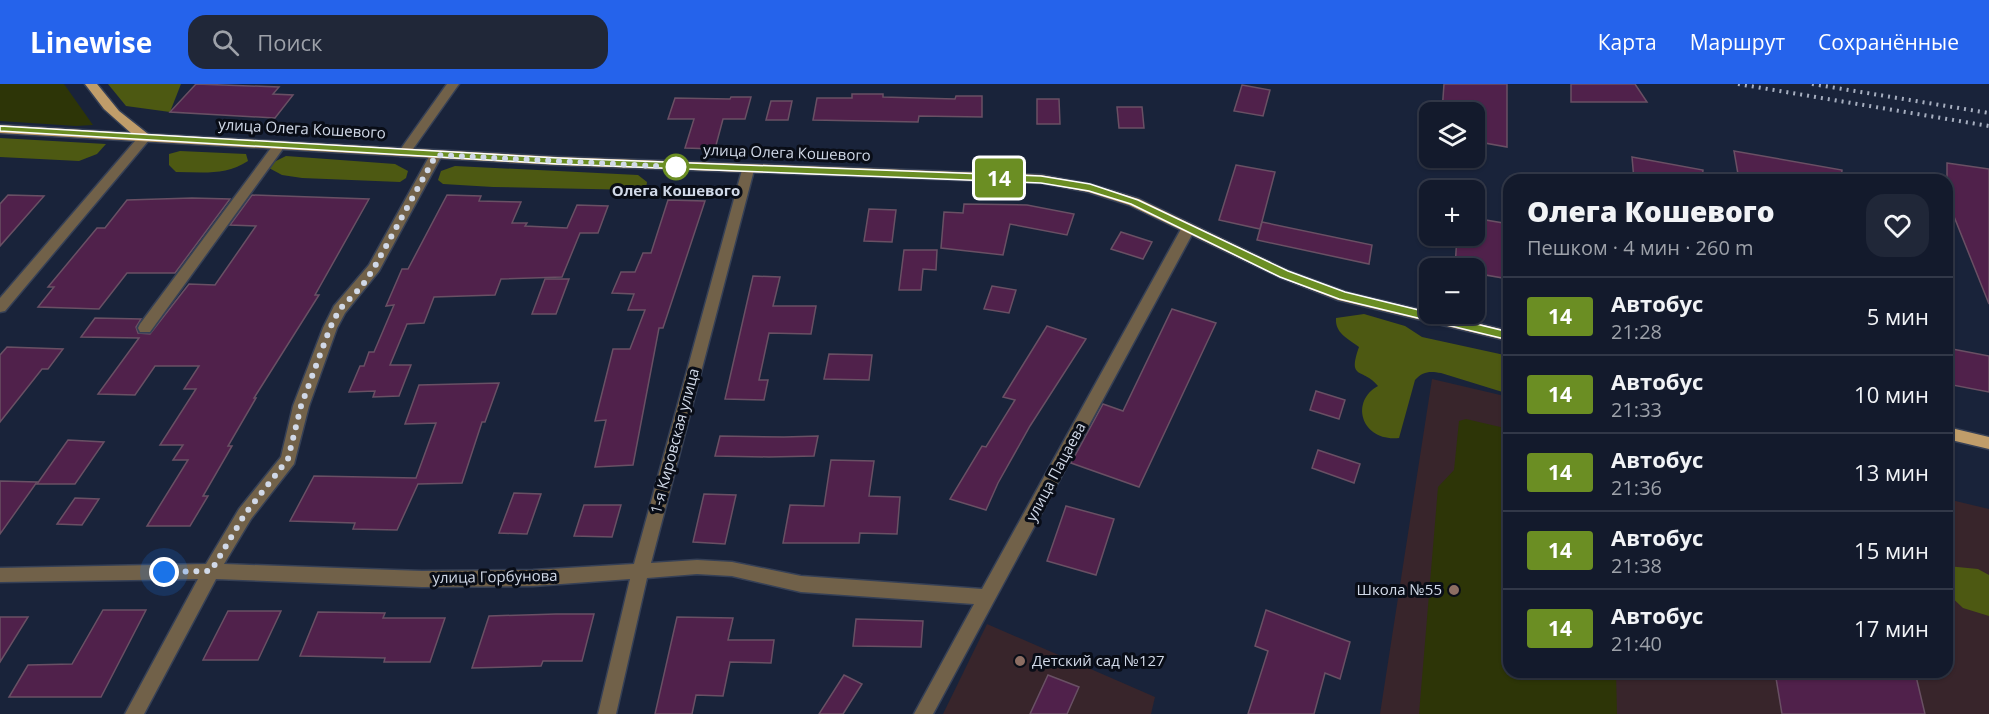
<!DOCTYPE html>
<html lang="ru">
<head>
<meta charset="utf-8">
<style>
  body { margin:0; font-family:"Open Sans",sans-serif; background:#202738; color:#f1f3f6; height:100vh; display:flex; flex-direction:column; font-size:22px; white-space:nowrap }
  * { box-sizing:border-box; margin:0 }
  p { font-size:20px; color:#9da1a9 }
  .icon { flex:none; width:33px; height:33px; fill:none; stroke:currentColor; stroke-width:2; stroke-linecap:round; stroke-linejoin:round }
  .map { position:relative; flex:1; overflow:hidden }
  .drawer { position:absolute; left:1503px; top:90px; width:450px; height:504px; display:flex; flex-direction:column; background:#131a2c; border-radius:18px; box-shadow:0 2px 4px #0004,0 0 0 2px #323848 }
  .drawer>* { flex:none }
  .badge { padding:0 12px; border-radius:4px; font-size:21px; line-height:39px }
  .controls { position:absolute; left:1419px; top:18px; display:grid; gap:12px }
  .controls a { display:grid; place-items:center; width:66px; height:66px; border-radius:12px; background:#131a2c; box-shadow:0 2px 4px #0004,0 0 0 2px #323848; font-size:30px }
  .you { position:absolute; width:30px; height:30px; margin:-15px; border:4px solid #fff; border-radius:50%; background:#1a73e8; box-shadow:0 0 0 9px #1a73e833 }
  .map>.badge { position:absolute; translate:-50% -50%; box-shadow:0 0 0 3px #fff }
  .round { display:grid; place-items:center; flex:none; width:63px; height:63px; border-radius:18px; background:#202738 }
  .overview { display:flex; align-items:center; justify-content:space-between; height:102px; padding:0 24px }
  h1 { font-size:28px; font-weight:800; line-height:45px }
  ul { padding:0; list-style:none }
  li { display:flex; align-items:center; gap:18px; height:78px; padding:0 24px; border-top:2px solid #323848 }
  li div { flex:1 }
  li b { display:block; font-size:22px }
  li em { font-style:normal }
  li .badge { min-width:66px; font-weight:700; text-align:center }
  header { display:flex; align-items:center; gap:36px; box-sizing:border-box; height:84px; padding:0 30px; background:#2563eb; color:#fff }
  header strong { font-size:28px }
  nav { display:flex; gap:33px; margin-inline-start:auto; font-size:21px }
  .search { width:420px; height:54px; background:#202738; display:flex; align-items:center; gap:15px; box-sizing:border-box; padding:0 21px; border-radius:18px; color:#9da1a9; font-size:22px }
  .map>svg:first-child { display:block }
  .education { fill:#38252b }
  .green { fill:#2d3507 }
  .forest { fill:#4d5912 }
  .building { fill:#50214b; stroke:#695064; stroke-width:1.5 }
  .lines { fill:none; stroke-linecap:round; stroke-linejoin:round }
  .minor-casing { stroke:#364056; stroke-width:3 }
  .major-casing { stroke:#364056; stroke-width:3 }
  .minor { fill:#716149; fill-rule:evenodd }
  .major { fill:#c09d6a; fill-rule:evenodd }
  .rail { stroke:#a6aebf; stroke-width:4; stroke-dasharray:2 5; stroke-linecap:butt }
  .line { fill:#6b8e23; stroke:#fff; stroke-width:1.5 }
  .walk { stroke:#d1d9e8; stroke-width:6; stroke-dasharray:0 10.8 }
  .stop-dot { fill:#fff; stroke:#6b8e23; stroke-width:3 }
  .education-dot { fill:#8d6e63; stroke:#090d17; stroke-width:2 }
  .labels { text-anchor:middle; stroke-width:6; stroke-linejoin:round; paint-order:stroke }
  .street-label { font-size:15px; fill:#d1d9e8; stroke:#090d17 }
  .stop-label { font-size:15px; font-weight:bold; fill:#d1d9e8; stroke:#090d17 }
  .poi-label { font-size:15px; fill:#d1d9e8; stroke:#090d17; text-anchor:end }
</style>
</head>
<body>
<header>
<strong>Linewise</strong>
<div class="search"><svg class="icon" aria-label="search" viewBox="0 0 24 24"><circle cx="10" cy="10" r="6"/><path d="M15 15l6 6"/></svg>Поиск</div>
<nav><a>Карта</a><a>Маршрут</a><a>Сохранённые</a></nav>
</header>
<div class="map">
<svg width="1989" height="630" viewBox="0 0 1989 630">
  <rect width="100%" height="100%" fill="#19233a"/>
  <!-- education -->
  <g class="education">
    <polygon points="1432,295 1509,313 1509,588 1947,588 1947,415 1989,425 1989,630 1380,630"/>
    <polygon points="987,540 1155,613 1151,630 943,630"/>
  </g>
  <!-- green -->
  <g class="green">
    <polygon points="0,0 64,0 93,41 76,42 0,37"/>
    <polygon points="1466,335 1509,345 1509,588 1616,588 1617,630 1419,630 1438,403 1454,386 1459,337"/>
  </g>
  <!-- forest -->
  <g class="forest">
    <polygon points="108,0 181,0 170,28 126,22"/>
    <polygon points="0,54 106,60 97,70 79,77 0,73"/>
    <path d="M180,67L246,70L248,77C225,92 202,88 176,88L169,81V70Z"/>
    <polygon points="286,72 395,80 408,87 406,94 400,98 302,94 282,91 269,84 274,78"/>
    <polygon points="455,82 638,91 647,98 646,104 637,106 493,103 443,100 438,96 441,87"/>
    <path d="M1364,230L1405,242L1422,253L1509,272V310L1441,289C1430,287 1423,287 1415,296L1399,354C1362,358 1349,318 1378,302C1363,283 1347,297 1359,263C1347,254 1335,249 1336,234Z"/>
    <polygon points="1947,482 1978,485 1989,491 1989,532 1963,524 1947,509"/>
  </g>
  <!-- building -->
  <g class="building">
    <polygon points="196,0 279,3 273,10 293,11 275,34 170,28"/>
    <polygon points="1444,0 1507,0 1507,63 1474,57 1474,28 1442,28"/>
    <polygon points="1571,0 1635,0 1647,18 1571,18"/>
    <polygon points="1242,1 1270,6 1263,32 1234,27"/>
    <polygon points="852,10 883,10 883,13 955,15 956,12 982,12 982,33 919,32 918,38 813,36 817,14 852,14"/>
    <polygon points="731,13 751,13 745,35 723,35 715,65 685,64 694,35 668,35 675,14 730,15"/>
    <polygon points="1037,15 1059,15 1060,40 1037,40"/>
    <polygon points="771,17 792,17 788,36 766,36"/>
    <polygon points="1117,23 1142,23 1144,44 1119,44"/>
    <polygon points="1734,67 1842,86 1841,96 1739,96"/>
    <polygon points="1632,73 1703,86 1702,96 1634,96"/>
    <polygon points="1947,79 1989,85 1989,220 1947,115"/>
    <polygon points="1236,81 1275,88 1260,145 1219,136"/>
    <polygon points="8,111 44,112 0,162 0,120"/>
    <polygon points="252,111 369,115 315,211 319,211 254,314 256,314 228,362 232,362 203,412 208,412 190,442 147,442 188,376 173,376 183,361 160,361 196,305 184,305 199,282 155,282 135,311 98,310 139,254 81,253 95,234 141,235 136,243 138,249 150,250 189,200 215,201 256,142 230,141"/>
    <polygon points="447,111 481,112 479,117 521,118 512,139 527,139 525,142 567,144 577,121 608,122 598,149 580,149 562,193 501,195 495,211 434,213 424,239 407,240 390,281 411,281 399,312 373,313 375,307 349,308 360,282 364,282 369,268 374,268 394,221 386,222 402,185 408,185"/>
    <polygon points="192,114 230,115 175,189 127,189 99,225 38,223 54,203 48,203 97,144 105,144 127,116"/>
    <polygon points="668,116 705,117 663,244 659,244 633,381 595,383 606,336 595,337 613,265 630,265 645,226 628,226 634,210 612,209 621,188 635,188 643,169 651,169"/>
    <polygon points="964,120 1027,121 1074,130 1067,151 1010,140 1003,171 941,164 944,128 963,129"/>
    <polygon points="869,125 896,126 892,158 864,157"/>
    <polygon points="1474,134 1509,140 1509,195 1474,189 1474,184 1455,184 1457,152 1474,152"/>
    <polygon points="1262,138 1372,161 1369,180 1257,156"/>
    <polygon points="1121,148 1152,158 1143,175 1111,165"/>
    <polygon points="904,166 937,166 936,186 923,185 921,206 899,206"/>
    <polygon points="753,192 780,193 773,222 816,222 811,250 769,249 759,296 768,296 764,316 725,315"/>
    <polygon points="545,195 569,195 556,230 532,230"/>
    <polygon points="992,202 1016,206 1009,229 984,225"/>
    <polygon points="1172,225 1216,239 1139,403 1071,379 1103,320 1123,327"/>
    <polygon points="1047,242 1086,255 1030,342 998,399 986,426 950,415 982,362 986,363 1015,316 1003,313"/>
    <polygon points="7,263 63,265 48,285 42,285 0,338 0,271"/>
    <polygon points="1947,264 1989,272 1989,308 1947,300"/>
    <polygon points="829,270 872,271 869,296 824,295"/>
    <polygon points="499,299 485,338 482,338 462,399 418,400 397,446 353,445 355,439 290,437 314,392 416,394 436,339 405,340 419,301"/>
    <polygon points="1316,307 1345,316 1339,335 1310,326"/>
    <polygon points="720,352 784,353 818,352 814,372 769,373 715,372"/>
    <polygon points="68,356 104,358 75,400 37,400"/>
    <polygon points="1318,366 1360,380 1354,399 1312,384"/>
    <polygon points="831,376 874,377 869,412 900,413 897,450 860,449 859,459 783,459 790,421 824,422"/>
    <polygon points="0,397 37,398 0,450"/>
    <polygon points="514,409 541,410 527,450 499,449"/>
    <polygon points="704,410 736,411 725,460 693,458"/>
    <polygon points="75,414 99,415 82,441 57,440"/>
    <polygon points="584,421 621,421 612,453 574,452"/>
    <polygon points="1066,422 1114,435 1096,491 1047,477"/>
    <polygon points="103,526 146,526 101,613 9,613 28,581 72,580"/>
    <polygon points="1266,526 1350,558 1340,595 1325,589 1314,630 1248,630 1268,567 1255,562"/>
    <polygon points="228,527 281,527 258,576 203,576"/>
    <polygon points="318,528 385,529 383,534 445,534 430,578 384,578 385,574 300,572"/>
    <polygon points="556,530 594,530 582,577 543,577 541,582 472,584 489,532"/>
    <polygon points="0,533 28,533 0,578"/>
    <polygon points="677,533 733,534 728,556 774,556 771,579 730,578 723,612 696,611 692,630 655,630"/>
    <polygon points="856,535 923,537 921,563 853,562"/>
    <polygon points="1775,588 1915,588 1925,630 1782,630"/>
    <polygon points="844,591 862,600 843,630 819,630"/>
    <polygon points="1048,591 1079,603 1067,630 1030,630"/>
  </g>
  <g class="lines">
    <defs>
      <g id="minor">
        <polygon points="447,0 459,0 408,72 400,72 400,66"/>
        <polygon points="145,49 149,50 149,56 5,227 0,228 0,214 141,50"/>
        <polygon points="278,59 282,60 282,66 150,248 140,248 138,244 140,240 274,60"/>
        <polygon points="436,67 442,71 379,187 345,229 337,244 309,322 294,380 251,435 224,480 422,487 533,486 634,480 742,86 748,82 754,86 651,479 697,476 732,478 801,492 982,505 1181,145 1188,141 1195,145 933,630 914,630 974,520 801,508 732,492 697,490 647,494 616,630 598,630 630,495 533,502 422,503 216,495 144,630 125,630 198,495 0,498 0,484 206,480 239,425 281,373 293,322 323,244 334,222 369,181 430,71"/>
      </g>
      <g id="major">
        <polygon points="85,0 97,0 119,27 148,50 558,73 1041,91 1090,100 1139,115 1289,187 1346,208 1509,247 1509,257 1338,216 1279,193 1129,121 1088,108 1041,99 558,81 0,49 0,41 131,49 104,25"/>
        <polygon points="1947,343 1989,353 1989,365 1947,355"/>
      </g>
    </defs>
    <!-- minor casing -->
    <use href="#minor" class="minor-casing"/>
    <!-- major casing -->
    <use href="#major" class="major-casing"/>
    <!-- minor -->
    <use href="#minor" class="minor"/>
    <!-- major -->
    <use href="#major" class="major"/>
    <!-- rail -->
    <g class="rail">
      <polyline points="1738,0 1989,42"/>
      <polyline points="1812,0 1989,29"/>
    </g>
  </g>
  <!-- line -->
  <polygon class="line" points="0,42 558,74 1041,92 1090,100 1138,116 1288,187 1345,208 1509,248 1515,252 1509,256 1339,215 1280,193 1131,120 1089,107 1041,99 558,80 0,47"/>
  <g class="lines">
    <!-- walk -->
    <polyline class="walk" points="164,488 211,487 245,430 288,375 301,322 330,244 339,226 362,202 374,184 436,71 676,83"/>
  </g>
  <!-- markers -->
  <circle class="stop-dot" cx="676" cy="83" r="12"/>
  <g class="education-dot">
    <circle cx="1454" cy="506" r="6"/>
    <circle cx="1020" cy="577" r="6"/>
  </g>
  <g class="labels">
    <!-- street labels -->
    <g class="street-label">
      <text transform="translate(302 45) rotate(3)" y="5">улица Олега Кошевого</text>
      <text transform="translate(787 69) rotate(2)" y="5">улица Олега Кошевого</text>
      <text transform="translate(675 357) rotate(-75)" y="5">1-я Кировская улица</text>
      <text transform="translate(1056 388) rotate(-62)" y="5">улица Пацаева</text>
      <text transform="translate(495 493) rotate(-1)" y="5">улица Горбунова</text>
    </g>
    <!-- stop labels -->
    <g class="stop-label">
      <text x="676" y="112">Олега Кошевого</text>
    </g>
    <!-- poi labels -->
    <g class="poi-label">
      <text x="1442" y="511">Школа №55</text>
      <text x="1032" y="582" text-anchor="start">Детский сад №127</text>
    </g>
  </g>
</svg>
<div class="controls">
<a><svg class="icon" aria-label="layers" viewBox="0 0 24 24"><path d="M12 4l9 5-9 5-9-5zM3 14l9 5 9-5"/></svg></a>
<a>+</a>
<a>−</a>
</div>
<div class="you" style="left:164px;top:488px"></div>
<b class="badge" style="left:999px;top:94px;background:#6b8e23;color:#fff">14</b>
<section class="drawer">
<div class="overview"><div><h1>Олега Кошевого</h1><p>Пешком · 4 мин · 260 m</p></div><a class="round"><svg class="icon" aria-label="heart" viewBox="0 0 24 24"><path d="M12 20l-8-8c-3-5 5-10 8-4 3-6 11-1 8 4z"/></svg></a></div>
<ul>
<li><span class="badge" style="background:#6b8e23;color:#fff">14</span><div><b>Автобус</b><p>21:28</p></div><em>5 мин</em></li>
<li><span class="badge" style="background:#6b8e23;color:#fff">14</span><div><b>Автобус</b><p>21:33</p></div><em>10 мин</em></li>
<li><span class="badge" style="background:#6b8e23;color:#fff">14</span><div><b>Автобус</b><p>21:36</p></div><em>13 мин</em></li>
<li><span class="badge" style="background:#6b8e23;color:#fff">14</span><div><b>Автобус</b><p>21:38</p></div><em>15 мин</em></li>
<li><span class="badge" style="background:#6b8e23;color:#fff">14</span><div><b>Автобус</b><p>21:40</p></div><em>17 мин</em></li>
</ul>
</section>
</div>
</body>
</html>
